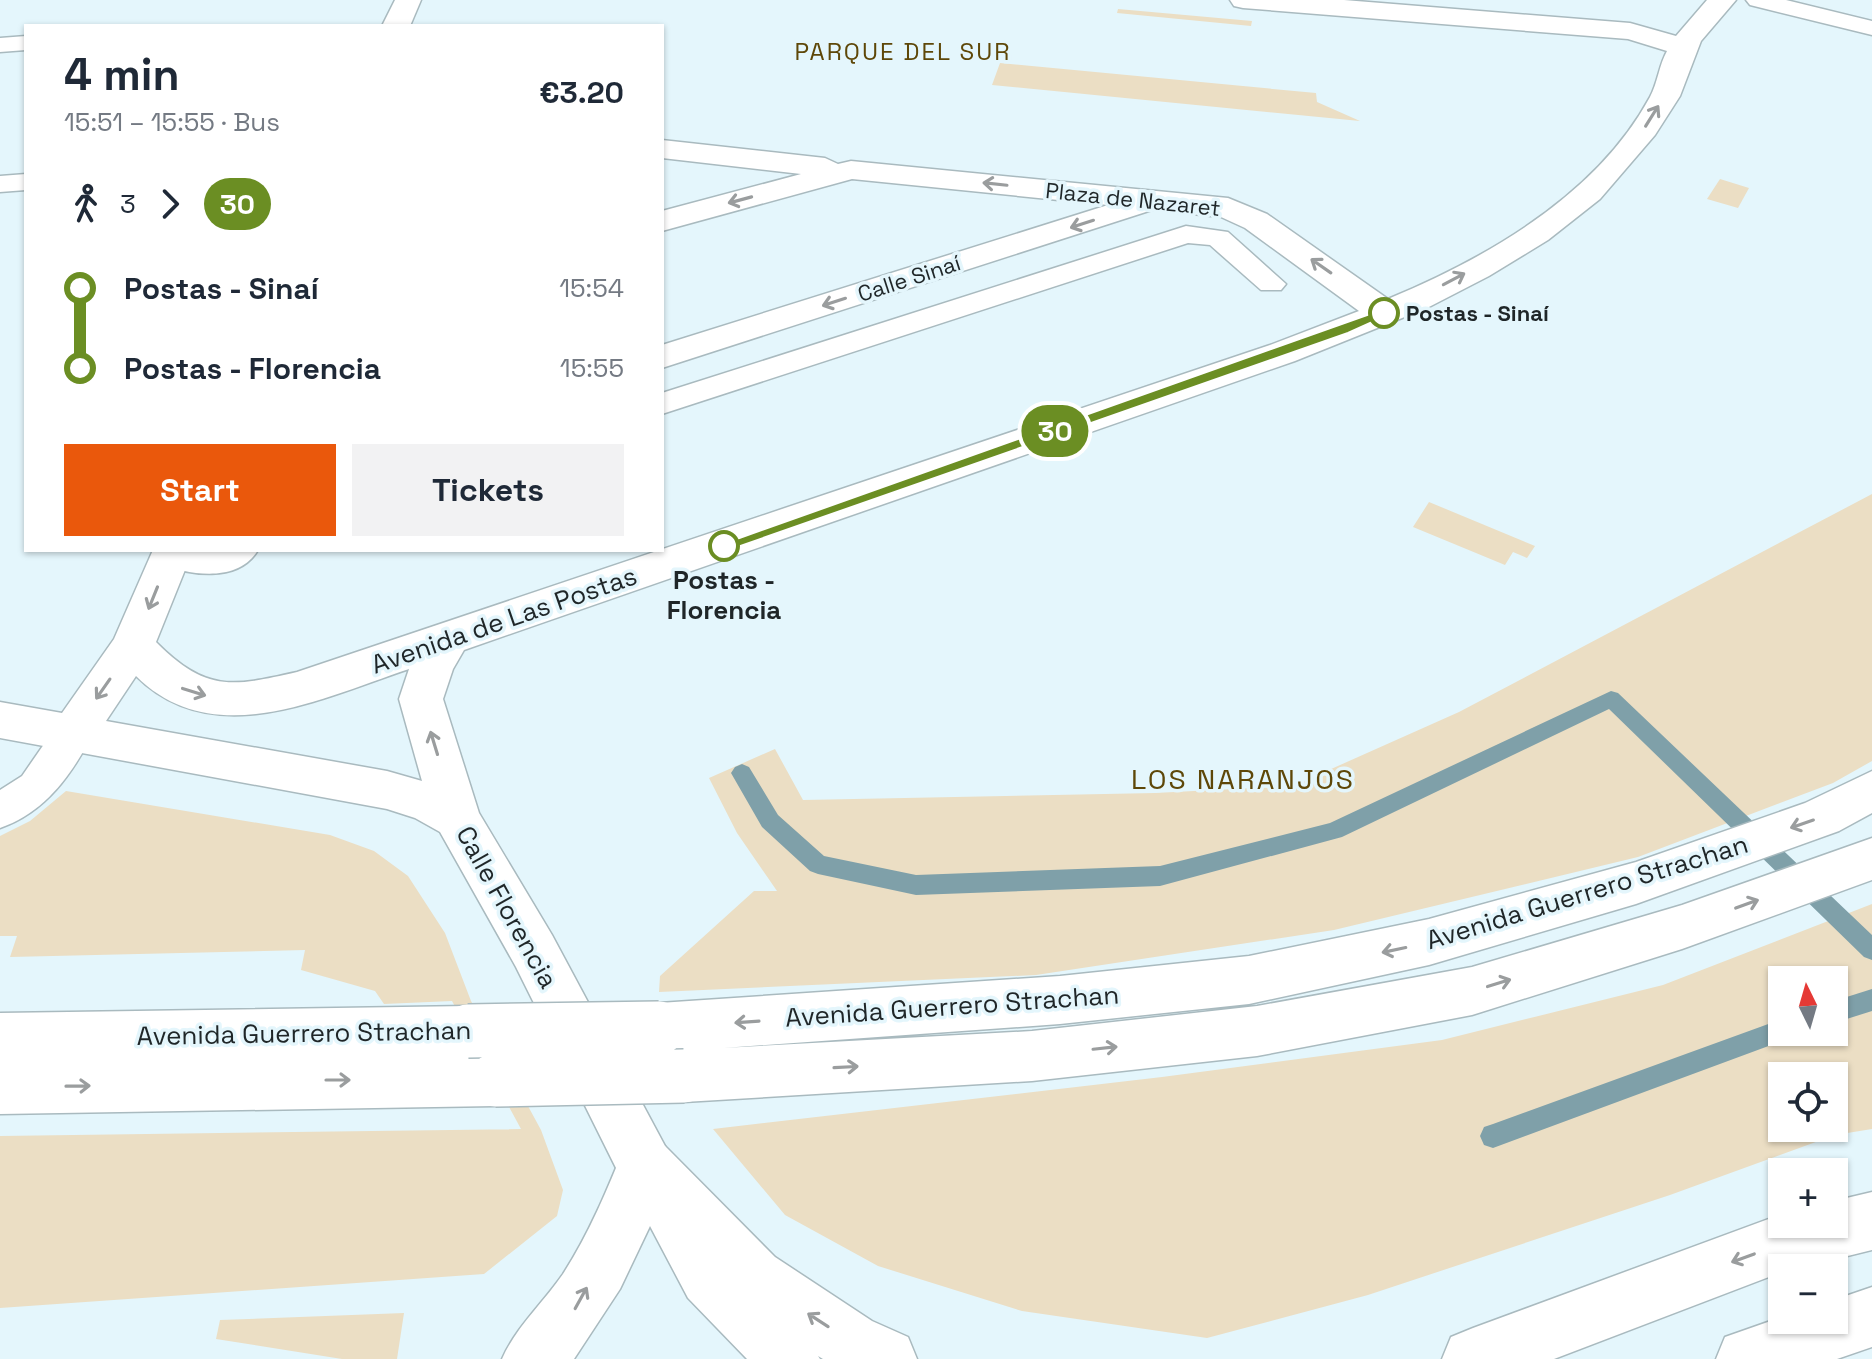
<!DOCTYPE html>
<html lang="en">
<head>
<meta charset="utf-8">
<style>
  body { margin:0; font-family:"Space Grotesk",sans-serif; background:#f2f2f3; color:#1f2937; height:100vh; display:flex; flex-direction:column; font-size:30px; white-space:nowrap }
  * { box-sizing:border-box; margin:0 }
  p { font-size:26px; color:#747a83 }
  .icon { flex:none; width:44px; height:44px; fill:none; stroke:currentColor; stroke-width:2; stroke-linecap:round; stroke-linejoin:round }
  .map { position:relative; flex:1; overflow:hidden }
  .details { position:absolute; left:24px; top:24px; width:640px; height:528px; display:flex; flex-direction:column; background:#fff; border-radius:0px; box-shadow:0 2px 6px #0004 }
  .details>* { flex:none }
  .badge { padding:0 16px; border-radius:26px; font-size:28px; line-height:52px }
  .needle { width:52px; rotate:355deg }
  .tools { position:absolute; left:1768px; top:966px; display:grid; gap:16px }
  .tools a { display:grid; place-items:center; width:80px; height:80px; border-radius:0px; background:#fff; box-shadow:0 2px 6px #0004; font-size:40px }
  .map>.badge { position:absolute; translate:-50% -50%; box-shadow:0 0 0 4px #fff }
  .legs { display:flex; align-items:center; gap:12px; height:88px; padding:0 40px; font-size:26px }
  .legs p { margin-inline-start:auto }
  .summary { display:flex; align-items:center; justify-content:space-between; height:136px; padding:0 40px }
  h1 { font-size:44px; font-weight:700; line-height:60px }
  .cta { display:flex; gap:16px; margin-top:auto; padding:16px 40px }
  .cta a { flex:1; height:92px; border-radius:0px; background:#ea580c; color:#fff; font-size:32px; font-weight:700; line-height:92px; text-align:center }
  .cta a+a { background:#f2f2f3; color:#1f2937 }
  ul { padding:0 40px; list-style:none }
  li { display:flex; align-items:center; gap:28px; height:80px; font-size:30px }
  li i { display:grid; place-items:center; width:12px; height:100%; margin:0 10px; background:currentColor }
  li i::after { content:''; width:20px; height:20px; margin:-10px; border:6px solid; border-radius:50%; background:#fff }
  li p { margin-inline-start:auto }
  li:first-child i { background:linear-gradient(#0000 50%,currentColor 0) }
  li:last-child i { background:linear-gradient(currentColor 50%,#0000 0) }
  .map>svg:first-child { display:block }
  .green { fill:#ebdec4; fill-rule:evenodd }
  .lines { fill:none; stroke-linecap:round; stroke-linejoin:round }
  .stream { fill:#7fa0a9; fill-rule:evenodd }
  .service-casing { stroke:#a9babf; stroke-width:3 }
  .minor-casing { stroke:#a9babf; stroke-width:3 }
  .primary-casing { stroke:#a9babf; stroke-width:3 }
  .service { fill:#fff; fill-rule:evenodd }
  .minor { fill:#fff; fill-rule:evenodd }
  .primary { fill:#fff; fill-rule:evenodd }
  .primary-bridge-casing { stroke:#a9babf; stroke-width:56; stroke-linecap:butt }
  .primary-bridge { stroke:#fff; stroke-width:53 }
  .oneway { stroke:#9a9d9e }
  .line-1 { fill:#6b8e23; stroke:#fff; stroke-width:2 }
  .stop-1-dot { fill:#fff; stroke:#6b8e23; stroke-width:4 }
  .labels { text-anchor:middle; stroke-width:7; stroke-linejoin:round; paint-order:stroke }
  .far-street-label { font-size:22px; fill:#1f2628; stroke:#e4f6fc }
  .far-stop-label { font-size:22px; font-weight:bold; fill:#1f2628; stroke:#e4f6fc; text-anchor:start }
  .far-neighbourhood-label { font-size:24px; letter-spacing:2px; fill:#5e4708; stroke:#e4f6fc }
  .stop-label { font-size:26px; font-weight:bold; fill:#1f2628; stroke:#e4f6fc }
  .street-label { font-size:26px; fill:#1f2628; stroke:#e4f6fc }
  .neighbourhood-label { font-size:28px; letter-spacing:2px; fill:#5e4708; stroke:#e4f6fc }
</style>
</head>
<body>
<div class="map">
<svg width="1872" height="1359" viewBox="0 0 1872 1359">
  <rect width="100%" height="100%" fill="#e4f6fc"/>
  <!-- green -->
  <g class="green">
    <polygon points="1118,9 1252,21 1251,26 1117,13"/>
    <polygon points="1000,63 1316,93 1317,102 1360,121 992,85"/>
    <polygon points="1720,179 1749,188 1738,208 1707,199"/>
    <polygon points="1872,494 1872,761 1833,783 1638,857 1334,930 1036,975 659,992 660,976 754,891 777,891 737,833 709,778 775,749 803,800 1155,793 1293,786 1459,712"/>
    <polygon points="1429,502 1535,546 1527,558 1513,552 1505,565 1413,527"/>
    <polygon points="66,791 330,835 374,851 408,876 445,933 471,1001 541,1130 563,1190 557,1216 484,1274 0,1308 0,1136 521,1129 452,1001 384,1004 375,991 301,970 305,950 10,957 17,936 0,936 0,836 30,821"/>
    <path d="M1872,904V1129L1835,1135L1670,1195L1368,1295L1207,1338L1022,1311L878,1266L785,1215L713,1129L1162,1077L1442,1040L1663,985ZM1782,980H1834V1032H1782ZM1782,1076H1834V1128H1782Z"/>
    <polygon points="404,1313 397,1359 342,1359 216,1339 220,1320"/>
  </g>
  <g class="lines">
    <!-- stream -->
    <g class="stream">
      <polygon points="1611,691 1618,693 1872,935 1872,960 1864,957 1609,709 1342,837 1160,886 916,895 818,874 810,871 762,827 731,773 735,767 742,764 749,767 778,815 824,856 916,875 1160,866 1330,823"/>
      <polygon points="1872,989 1872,1011 1834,1023 1834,1001"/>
      <polygon points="1782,1019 1782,1032 1793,1032 1790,1038 1493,1148 1484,1145 1480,1136 1484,1127 1493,1124"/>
    </g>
    <defs>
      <g id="service">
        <polygon points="1746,0 1786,0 1872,21 1872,35 1750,5"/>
        <polygon points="26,36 26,50 0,52 0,38"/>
        <polygon points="26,174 26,190 0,192 0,176"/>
        <polygon points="1186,226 1228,232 1286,284 1281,290 1261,290 1210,245 1188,243 662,414 662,393"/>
        <path d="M156,550H258C238,584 188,575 159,563L153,554Z"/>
        <path d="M74,716L88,721L94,732C72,774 46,812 0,828V790L22,776L60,721Z"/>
      </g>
      <g id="minor">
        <polygon points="395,0 421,0 410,26 382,26"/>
        <path d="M1230,0H1344L1630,23L1676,36L1707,0H1736L1701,41L1680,96L1655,135L1600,199L1548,240L1489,276L1427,308L1295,361L464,650L453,669L443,699L479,813L552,935L665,1146L673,1166L665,1186L645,1194L625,1186L516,967L440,832L415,818L387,809L0,738V702L62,713L114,639L153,550H193L156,642C206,692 231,687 297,672L1270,345L1359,311L1245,228L1221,217L1152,210L662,368V345L1108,205L852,179L662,231V211L801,174L662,158V140L825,158L838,164L851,161L1228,198L1267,214L1388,299C1487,258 1597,195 1650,97C1658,82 1659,65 1667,51L1628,39L1243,8L1234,6ZM409,669L399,699L422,781L387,771L106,721L136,676C213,753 322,698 409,669Z"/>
      </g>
      <g id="primary">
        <polygon points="1872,771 1872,813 1839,831 1636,904 1429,965 1249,1004 1060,1024 723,1048 1032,1031 1257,1006 1472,967 1682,905 1872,838 1872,880 1682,949 1472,1015 1257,1056 1032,1081 684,1102 665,1094 657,1076 665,1058 682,1051 659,1053 640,1045 633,1028 640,1011 659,1003 1060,976 1249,956 1429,919 1636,862 1805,803"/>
        <polygon points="468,1006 487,1014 494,1031 487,1048 471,1055 495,1054 514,1062 522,1080 514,1098 495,1106 0,1114 0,1013"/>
        <path d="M645,1138L665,1146L775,1257L872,1321L908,1337L917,1359H823L818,1356L820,1359H747L688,1298L650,1226L620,1289L574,1359H502C516,1327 543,1303 563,1274C589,1234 607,1190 625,1146Z"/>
        <polygon points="1872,1192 1872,1250 1799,1268 1782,1268 1782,1272 1554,1359 1442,1359 1451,1337 1473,1328 1782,1214 1782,1224 1834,1224 1834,1201"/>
        <polygon points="1872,1287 1872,1347 1837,1359 1716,1359 1725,1337 1782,1317 1782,1320 1834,1320 1834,1300"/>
      </g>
    </defs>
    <!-- service casing -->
    <use href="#service" class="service-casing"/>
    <!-- minor casing -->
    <use href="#minor" class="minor-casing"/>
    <!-- primary casing -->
    <use href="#primary" class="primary-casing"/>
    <!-- service -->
    <use href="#service" class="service"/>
    <!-- minor -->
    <use href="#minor" class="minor"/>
    <!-- primary -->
    <use href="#primary" class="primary"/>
    <defs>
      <g id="primary-bridge">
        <polyline points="468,1031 659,1028"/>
        <polyline points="495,1080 684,1076"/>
      </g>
    </defs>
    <!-- primary-bridge casing -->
    <use href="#primary-bridge" class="primary-bridge-casing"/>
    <!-- primary-bridge -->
    <use href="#primary-bridge" class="primary-bridge"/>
  </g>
  <!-- one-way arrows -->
  <defs><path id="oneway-shaft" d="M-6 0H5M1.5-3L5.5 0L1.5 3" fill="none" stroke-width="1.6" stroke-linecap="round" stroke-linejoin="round" transform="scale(2)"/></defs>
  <g class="oneway">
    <use href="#oneway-shaft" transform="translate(1652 116) rotate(-58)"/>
    <use href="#oneway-shaft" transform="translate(995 184) rotate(-174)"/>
    <use href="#oneway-shaft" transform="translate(740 200) rotate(165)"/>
    <use href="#oneway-shaft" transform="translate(1082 224) rotate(162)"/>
    <use href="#oneway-shaft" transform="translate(1321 266) rotate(-145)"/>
    <use href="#oneway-shaft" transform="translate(1454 279) rotate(-28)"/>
    <use href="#oneway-shaft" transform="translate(834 302) rotate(162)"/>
    <use href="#oneway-shaft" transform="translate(153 598) rotate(112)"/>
    <use href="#oneway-shaft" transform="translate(103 689) rotate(125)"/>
    <use href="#oneway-shaft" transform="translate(194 692) rotate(17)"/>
    <use href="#oneway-shaft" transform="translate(434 743) rotate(-107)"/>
    <use href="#oneway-shaft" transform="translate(1802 824) rotate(161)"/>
    <use href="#oneway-shaft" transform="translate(1747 904) rotate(-20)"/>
    <use href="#oneway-shaft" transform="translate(1394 950) rotate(168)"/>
    <use href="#oneway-shaft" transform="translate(1499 983) rotate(-17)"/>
    <use href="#oneway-shaft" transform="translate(747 1022) rotate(176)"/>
    <use href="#oneway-shaft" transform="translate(1105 1048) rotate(-6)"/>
    <use href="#oneway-shaft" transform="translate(846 1067) rotate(-3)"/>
    <use href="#oneway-shaft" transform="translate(338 1080)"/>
    <use href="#oneway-shaft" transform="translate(78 1086) rotate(-1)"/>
    <use href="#oneway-shaft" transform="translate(1743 1258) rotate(160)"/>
    <use href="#oneway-shaft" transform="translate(581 1298) rotate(-61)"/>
    <use href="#oneway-shaft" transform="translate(818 1320) rotate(-147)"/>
  </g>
  <!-- line-1 -->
  <polygon class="line-1" points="1384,309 1388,310 1388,315 1348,333 729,550 719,550 717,546"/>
  <!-- markers -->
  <g class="stop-1-dot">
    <circle cx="1384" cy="313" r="14"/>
    <circle cx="724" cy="546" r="14"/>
  </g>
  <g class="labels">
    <!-- far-street labels -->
    <g class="far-street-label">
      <text transform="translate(1133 199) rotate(6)" y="8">Plaza de Nazaret</text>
      <text transform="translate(909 278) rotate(-18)" y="8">Calle Sinaí</text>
    </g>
    <!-- far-stop labels -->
    <g class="far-stop-label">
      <text x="1406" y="321">Postas - Sinaí</text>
    </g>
    <!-- far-neighbourhood labels -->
    <g class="far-neighbourhood-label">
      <text x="903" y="60">PARQUE DEL SUR</text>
    </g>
    <!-- stop labels -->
    <g class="stop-label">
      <text x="724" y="589">Postas -<tspan x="724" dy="30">Florencia</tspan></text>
    </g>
    <!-- street labels -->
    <g class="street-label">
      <text transform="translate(504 620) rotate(-19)" y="9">Avenida de Las Postas</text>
      <text transform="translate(1587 892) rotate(-17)" y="9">Avenida Guerrero Strachan</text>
      <text transform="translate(507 907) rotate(61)" y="9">Calle Florencia</text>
      <text transform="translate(952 1006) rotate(-4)" y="9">Avenida Guerrero Strachan</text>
      <text transform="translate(304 1033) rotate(-1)" y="9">Avenida Guerrero Strachan</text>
    </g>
    <!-- neighbourhood labels -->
    <g class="neighbourhood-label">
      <text x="1243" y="789">LOS NARANJOS</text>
    </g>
  </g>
</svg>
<div class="tools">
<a><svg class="needle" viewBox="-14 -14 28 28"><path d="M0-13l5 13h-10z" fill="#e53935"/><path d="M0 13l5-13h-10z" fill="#747a83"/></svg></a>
<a><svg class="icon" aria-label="locate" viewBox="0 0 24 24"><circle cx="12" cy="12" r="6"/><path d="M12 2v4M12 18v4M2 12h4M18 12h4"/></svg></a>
<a>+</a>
<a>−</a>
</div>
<b class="badge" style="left:1055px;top:431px;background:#6b8e23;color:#fff">30</b>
<section class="details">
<div class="summary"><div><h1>4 min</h1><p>15:51 – 15:55 · Bus</p></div><b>€3.20</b></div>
<div class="legs"><svg class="icon" aria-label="walk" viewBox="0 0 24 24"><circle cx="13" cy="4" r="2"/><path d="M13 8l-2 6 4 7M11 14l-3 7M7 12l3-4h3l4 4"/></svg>3<svg class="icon" aria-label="forward" viewBox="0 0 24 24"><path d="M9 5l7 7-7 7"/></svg><b class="badge" style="background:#6b8e23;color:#fff">30</b></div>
<ul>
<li><i style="color:#6b8e23"></i><b>Postas - Sinaí</b><p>15:54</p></li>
<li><i style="color:#6b8e23"></i><b>Postas - Florencia</b><p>15:55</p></li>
</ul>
<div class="cta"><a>Start</a><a>Tickets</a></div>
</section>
</div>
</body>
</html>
